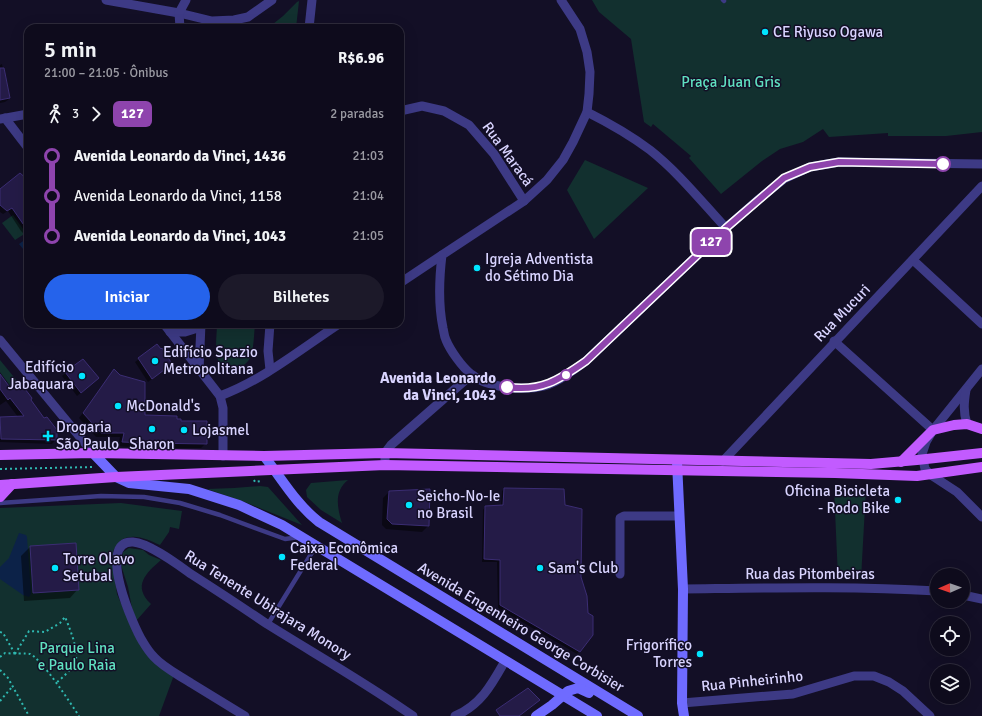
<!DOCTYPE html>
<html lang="pt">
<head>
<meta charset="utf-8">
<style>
  body { margin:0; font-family:Signika,sans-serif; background:#1c1929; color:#f1f3f6; height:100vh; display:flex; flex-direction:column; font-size:15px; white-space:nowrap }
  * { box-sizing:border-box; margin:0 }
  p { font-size:13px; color:#9b9ba3 }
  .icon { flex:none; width:22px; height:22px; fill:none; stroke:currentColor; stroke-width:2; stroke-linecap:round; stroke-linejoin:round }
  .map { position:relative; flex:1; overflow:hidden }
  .drawer { position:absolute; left:24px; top:24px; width:380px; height:304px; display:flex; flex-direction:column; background:#0e0b1c; border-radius:12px; box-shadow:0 4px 16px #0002,0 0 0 1px #2e2b3b }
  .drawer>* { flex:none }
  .badge { padding:0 8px; border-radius:6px; font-size:14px; line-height:26px }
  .needle { width:26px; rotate:268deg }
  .fabs { position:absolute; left:930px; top:568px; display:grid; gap:8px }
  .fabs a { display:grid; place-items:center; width:40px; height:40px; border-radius:50%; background:#0e0b1c; box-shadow:0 4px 16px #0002,0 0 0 1px #2e2b3b; font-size:20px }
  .map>.badge { position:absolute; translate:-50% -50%; box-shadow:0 0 0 2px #fff }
  .legs { display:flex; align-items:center; gap:6px; height:44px; padding:0 20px; font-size:13px }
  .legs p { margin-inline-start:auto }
  .headline { display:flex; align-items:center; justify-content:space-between; height:68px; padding:0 20px }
  h1 { font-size:22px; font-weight:600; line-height:30px }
  .primary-button { display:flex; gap:8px; margin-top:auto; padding:8px 20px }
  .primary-button a { flex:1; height:46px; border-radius:24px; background:#2563eb; color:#fff; font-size:16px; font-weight:600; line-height:46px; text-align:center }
  .primary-button a+a { background:#1c1929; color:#f1f3f6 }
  ul { padding:0 20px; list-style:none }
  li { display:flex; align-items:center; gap:14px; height:40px; font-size:15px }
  li i { display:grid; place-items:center; width:6px; height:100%; margin:0 5px; background:currentColor }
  li i::after { content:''; width:10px; height:10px; margin:-5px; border:3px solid; border-radius:50%; background:#0e0b1c }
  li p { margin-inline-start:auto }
  li:first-child i { background:linear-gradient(#0000 50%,currentColor 0) }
  li:last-child i { background:linear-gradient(currentColor 50%,#0000 0) }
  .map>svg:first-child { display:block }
  .green { fill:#12302f }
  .water { fill:#0c2248 }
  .shadow { fill:#0007 }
  .building { fill:#241b47; stroke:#3b2d73 }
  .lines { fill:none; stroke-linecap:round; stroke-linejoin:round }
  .path { stroke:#2fb8b0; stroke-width:2; stroke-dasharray:2 3; stroke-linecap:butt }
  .lane { stroke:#3d3a85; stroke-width:4.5 }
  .street { stroke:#3d3a85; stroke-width:9 }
  .secondary { stroke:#6f6bff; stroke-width:10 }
  .primary { stroke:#c25bff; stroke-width:10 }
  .line-1-casing { stroke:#fff; stroke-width:9 }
  .line-1 { stroke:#8e44ad; stroke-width:6 }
  .poi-dot { fill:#00e5ff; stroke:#130f26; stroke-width:1.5 }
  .stop-1-dot { fill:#fff; stroke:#8e44ad; stroke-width:2 }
  .labels { text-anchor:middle; stroke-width:3; stroke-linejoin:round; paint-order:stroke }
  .poi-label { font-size:15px; fill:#d9d4ff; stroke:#130f26; text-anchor:start }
  .park-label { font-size:15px; fill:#5fe0c0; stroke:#130f26 }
  .street-label { font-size:15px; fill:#d9d4ff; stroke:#130f26 }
  .stop-label { font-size:15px; font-weight:bold; fill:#d9d4ff; stroke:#130f26; text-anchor:end }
</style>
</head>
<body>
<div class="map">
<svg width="982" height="716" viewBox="0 0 982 716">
  <rect width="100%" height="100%" fill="#130f26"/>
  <!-- green -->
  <g class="green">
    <polygon points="592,0 982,0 982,132 946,136 888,136 888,133 829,137 823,129 803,142 780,149 762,161 721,194 689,158 691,156 653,124 651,127 644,122 631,39 599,12"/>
    <polygon points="299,1 296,28 268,28 283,16 297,2"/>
    <polygon points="585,160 648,188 594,239 567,190"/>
    <polygon points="13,215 26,233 15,240 2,223"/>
    <path d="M217,324H255C254,333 254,350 250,358C248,363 241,367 236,369C210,376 217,338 217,324Z"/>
    <polygon points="0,360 18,382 12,388 0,372"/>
    <path d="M348,480C334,491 337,507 342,523L321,510L307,497L306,490L311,483Z"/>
    <polygon points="260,486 268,487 302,525 242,501 207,489 234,488"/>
    <polygon points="834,488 866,489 861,579 838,578"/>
    <path d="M121,503L182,511L179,529L170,527L169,532L160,545C149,540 135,533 123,539C119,541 115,548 113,551L115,581L117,594L134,634L174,675L159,716H0V508Z"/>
    <path d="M129,548L143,550L149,555L161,560C146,573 132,586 151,604L136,621L132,608L128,587L121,565L123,552Z"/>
  </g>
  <!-- water -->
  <g class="water">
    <polygon points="26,239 28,241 28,255 19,244"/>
    <polygon points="19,533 26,535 27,537 31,594 29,597 23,595 0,579 0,567 9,558"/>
  </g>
  <!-- shadow -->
  <g class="shadow">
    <polygon points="2,64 9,99 5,102 0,103 0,65"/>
    <polygon points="28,182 28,238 21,231 8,211 3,214 0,212 0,190"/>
    <polygon points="139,359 167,367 148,382 135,362"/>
    <polygon points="114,371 144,416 176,420 206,443 201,448 141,448 118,446 120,437 96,437 79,418"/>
    <polygon points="66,373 94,382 77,396 62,376"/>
    <polygon points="0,376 11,390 30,400 44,419 56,439 52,444 0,442 0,418 18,417 6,401 0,405"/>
    <polygon points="504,489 564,506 592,635 577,654 498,608 497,562 482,562 483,510 485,507 501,506 502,491"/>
    <polygon points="429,490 428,526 422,532 386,529 382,525 383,498 389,492"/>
    <polygon points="75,544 78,589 70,598 24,601 21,556 30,547"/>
  </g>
  <!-- building -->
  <g class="building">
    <polygon points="0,68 4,68 10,98 0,100"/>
    <polygon points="20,173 28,180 28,231 12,208 7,211 0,205 0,189"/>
    <polygon points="157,344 161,349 162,348 172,364 152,379 138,358"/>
    <polygon points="83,359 99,378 81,393 65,372"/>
    <polygon points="114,369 120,375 145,382 145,415 177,416 177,419 181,419 181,421 207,421 207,444 147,443 122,442 124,433 101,433 83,413"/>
    <polygon points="0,374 11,389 18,382 24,390 25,389 32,398 31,400 44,418 47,417 57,430 57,440 1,439 0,417 24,416 10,398 8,400 0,389"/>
    <polygon points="504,488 564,489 565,505 582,509 581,577 587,596 588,613 593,616 593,635 580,652 500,605 500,560 484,559 485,506 503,505"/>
    <polygon points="430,489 429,526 392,524 387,519 389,491"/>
    <polygon points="76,543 79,590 33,593 30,546"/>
    <polygon points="528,688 540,700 519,716 500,716 496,710"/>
  </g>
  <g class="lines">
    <!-- path -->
    <g class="path">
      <polyline points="0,469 93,467"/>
      <polyline points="254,480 255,482 262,481"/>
      <polyline points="0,632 3,633 15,654"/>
      <path d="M15,654L29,631L45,632L60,623L65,617C69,626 78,649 76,659C74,668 63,677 56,683"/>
      <path d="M0,657L5,653C11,654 27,653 30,654C42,659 71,704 79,716"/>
      <polyline points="0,670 8,678 29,716"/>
      <polyline points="0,701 12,687"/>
    </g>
    <!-- lane -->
    <g class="lane">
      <polyline points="723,0 724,1"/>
      <polyline points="0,503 101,496 144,497 180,503 220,515 285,539 300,537"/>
      <polyline points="268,624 316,546"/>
    </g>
    <!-- street -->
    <g class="street">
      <polyline points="106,0 179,13 212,21 234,20 248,17 272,0"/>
      <path d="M561,0L580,29L587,52L590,72L589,94L587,112L573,142L563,160L547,180L524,201L442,255C439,280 438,304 443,328C444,332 444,336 446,340C450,350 462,367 471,374C487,388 524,391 544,386C558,382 574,370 586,361L726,228L759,199L784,179L810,167L839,162L982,164"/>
      <polyline points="180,28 179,13 186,0"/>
      <polyline points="309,28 312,0"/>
      <polyline points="400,111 422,106 444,111 469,125 494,154 524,201"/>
      <path d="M587,112C609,123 630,135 650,150C678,172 702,202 726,228"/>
      <polyline points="5,118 28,148"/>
      <polyline points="0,119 28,114"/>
      <polyline points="913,260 982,324"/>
      <polyline points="400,283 442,255"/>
      <polyline points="164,324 220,396 223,408 223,456"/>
      <polyline points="170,332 185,332 201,327"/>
      <polyline points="0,340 93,453"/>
      <polyline points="834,341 933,430"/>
      <polyline points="982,369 933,430 926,442 922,454 925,469 931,475 957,492 982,517"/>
      <polyline points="199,370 201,324"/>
      <polyline points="270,370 268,351 270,324"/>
      <path d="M966,390C964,402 963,412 967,424"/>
      <path d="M220,396C263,380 301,349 339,324"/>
      <polyline points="723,461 982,186"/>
      <polyline points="385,465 385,453 391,445 471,375"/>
      <polyline points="620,574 620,518 624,516 679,516"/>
      <path d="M683,589C768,588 852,586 937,591"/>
      <polyline points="963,595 982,599"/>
      <polyline points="682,703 793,694 854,676 874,676 889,682 903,691 930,716"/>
      <path d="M245,716C227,705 209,694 191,683C179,675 164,668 154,657C150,653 146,647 143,642C134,628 95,540 133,542C149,543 177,564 191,574C216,590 242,607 267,624C315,654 366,683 413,716"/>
      <path d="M455,716C481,705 492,684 505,661"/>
    </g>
    <!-- secondary -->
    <g class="secondary">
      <polyline points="93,453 116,477 129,483 189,489 239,505 282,525 597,716"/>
      <path d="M264,456C282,479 296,504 319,522L638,716"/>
      <polyline points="677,462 683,589 682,703 684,716"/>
      <polyline points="536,716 552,705 568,691 578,688 589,693"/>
    </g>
    <!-- primary -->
    <g class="primary">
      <polyline points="0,455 93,453 264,456 385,453 871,464 917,460 982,453"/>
      <polyline points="901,462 933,430 954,425 967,424 982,429"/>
      <polyline points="0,485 116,477 385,465 835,473 917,476 982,467"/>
      <polyline points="0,497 12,484"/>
    </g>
  </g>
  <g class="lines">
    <defs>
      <path id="line-1" d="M507,387C541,392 559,380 586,361L726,228L784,178L810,167L839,162L943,164"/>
    </defs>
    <!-- line-1 casing -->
    <use href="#line-1" class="line-1-casing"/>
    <!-- line-1 -->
    <use href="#line-1" class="line-1"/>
  </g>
  <!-- markers -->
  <g class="poi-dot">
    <circle cx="765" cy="32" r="4"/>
    <circle cx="477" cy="268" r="4"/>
    <circle cx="155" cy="361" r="4"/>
    <circle cx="82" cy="376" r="4"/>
    <circle cx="118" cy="406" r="4"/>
    <circle cx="152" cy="429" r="4"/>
    <circle cx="184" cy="430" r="4"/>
    <path d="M46 430h4v4h4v4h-4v4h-4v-4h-4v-4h4z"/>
    <circle cx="898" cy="500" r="4"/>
    <circle cx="409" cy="505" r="4"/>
    <circle cx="282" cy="557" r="4"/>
    <circle cx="55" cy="568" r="4"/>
    <circle cx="540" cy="568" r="4"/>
    <circle cx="700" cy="654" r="4"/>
  </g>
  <g class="stop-1-dot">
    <circle cx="943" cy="164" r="7"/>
    <circle cx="566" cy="375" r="5"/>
    <circle cx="507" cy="387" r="7"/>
  </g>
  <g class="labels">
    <!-- poi labels -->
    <g class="poi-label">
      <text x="773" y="37">CE Riyuso Ogawa</text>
      <text x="485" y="264">Igreja Adventista<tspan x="485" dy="17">do Sétimo Dia</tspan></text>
      <text x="163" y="357">Edifício Spazio<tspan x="163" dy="17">Metropolitana</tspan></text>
      <text x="74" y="372" text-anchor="end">Edifício<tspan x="74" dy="17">Jabaquara</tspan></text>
      <text x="126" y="411">McDonald's</text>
      <text x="56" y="432">Drogaria<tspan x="56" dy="17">São Paulo</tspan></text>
      <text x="192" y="435">Lojasmel</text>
      <text x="152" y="449" text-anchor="middle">Sharon</text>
      <text x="890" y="496" text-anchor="end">Oficina Bicicleta<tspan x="890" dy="17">- Rodo Bike</tspan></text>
      <text x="417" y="501">Seicho-No-Ie<tspan x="417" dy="17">no Brasil</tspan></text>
      <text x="290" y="553">Caixa Econômica<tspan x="290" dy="17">Federal</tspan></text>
      <text x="63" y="564">Torre Olavo<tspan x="63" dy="17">Setubal</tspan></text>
      <text x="548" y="573">Sam's Club</text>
      <text x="692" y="650" text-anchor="end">Frigorífico<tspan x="692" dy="17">Torres</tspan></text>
    </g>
    <!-- park labels -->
    <g class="park-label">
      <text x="731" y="87">Praça Juan Gris</text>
      <text x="77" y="653">Parque Lina<tspan x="77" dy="17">e Paulo Raia</tspan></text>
    </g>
    <!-- street labels -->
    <g class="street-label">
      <text transform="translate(508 154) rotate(54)" y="5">Rua Maracá</text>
      <text transform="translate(842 313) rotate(-46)" y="5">Rua Mucuri</text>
      <text x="810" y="579">Rua das Pitombeiras</text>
      <text transform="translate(268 605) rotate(32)" y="5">Rua Tenente Ubirajara Monory</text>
      <text transform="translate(521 627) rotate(31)" y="5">Avenida Engenheiro George Corbisier</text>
      <text transform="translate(752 681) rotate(-6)" y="5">Rua Pinheirinho</text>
    </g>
    <!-- stop labels -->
    <g class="stop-label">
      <text x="496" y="383">Avenida Leonardo<tspan x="496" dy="17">da Vinci, 1043</tspan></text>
    </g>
  </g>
</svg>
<div class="fabs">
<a><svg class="needle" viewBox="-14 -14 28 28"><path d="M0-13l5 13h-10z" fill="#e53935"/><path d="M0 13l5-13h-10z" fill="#9b9ba3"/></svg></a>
<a><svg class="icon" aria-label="locate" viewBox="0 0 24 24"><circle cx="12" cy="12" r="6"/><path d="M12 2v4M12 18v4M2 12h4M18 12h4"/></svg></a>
<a><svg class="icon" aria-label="layers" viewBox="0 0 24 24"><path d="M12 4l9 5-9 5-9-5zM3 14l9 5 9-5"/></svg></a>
</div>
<b class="badge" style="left:711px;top:242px;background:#8e44ad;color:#fff">127</b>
<section class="drawer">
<div class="headline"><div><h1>5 min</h1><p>21:00 – 21:05 · Ônibus</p></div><b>R$6.96</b></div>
<div class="legs"><svg class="icon" aria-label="walk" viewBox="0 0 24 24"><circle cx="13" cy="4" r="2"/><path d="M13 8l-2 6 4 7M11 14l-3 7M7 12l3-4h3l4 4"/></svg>3<svg class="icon" aria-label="forward" viewBox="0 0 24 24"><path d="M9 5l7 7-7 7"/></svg><b class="badge" style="background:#8e44ad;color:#fff">127</b><p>2 paradas</p></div>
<ul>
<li><i style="color:#8e44ad"></i><b>Avenida Leonardo da Vinci, 1436</b><p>21:03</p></li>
<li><i style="color:#8e44ad"></i><span>Avenida Leonardo da Vinci, 1158</span><p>21:04</p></li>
<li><i style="color:#8e44ad"></i><b>Avenida Leonardo da Vinci, 1043</b><p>21:05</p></li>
</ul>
<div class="primary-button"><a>Iniciar</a><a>Bilhetes</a></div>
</section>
</div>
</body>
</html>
